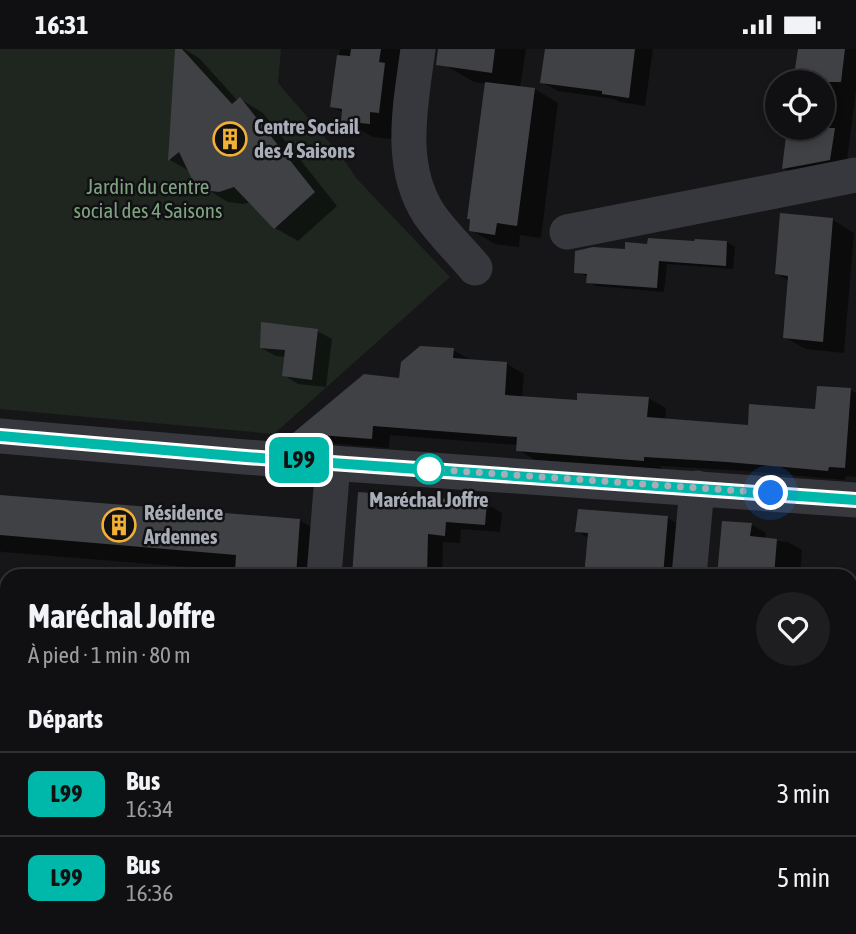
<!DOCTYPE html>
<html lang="fr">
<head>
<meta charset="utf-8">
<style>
  body { margin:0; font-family:"Asap Condensed",sans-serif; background:#1e1e20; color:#f1f3f6; height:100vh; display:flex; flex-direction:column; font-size:26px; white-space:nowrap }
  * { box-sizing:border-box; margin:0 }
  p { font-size:23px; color:#9c9d9f }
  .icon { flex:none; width:38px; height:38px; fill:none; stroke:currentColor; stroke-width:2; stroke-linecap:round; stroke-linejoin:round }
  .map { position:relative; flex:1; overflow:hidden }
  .drawer { position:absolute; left:0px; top:520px; width:858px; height:366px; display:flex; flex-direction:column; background:#101012; border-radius:21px 21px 0 0; box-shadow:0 4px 10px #0003,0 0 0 2px #303032 }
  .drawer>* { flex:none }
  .badge { padding:0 14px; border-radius:10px; font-size:24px; line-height:46px }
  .buttons { position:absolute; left:765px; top:21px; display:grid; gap:14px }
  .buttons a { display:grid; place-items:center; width:70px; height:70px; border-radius:50%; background:#101012; box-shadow:0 4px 10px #0003,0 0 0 2px #303032; font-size:35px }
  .you { position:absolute; width:35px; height:35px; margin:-18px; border:5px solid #fff; border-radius:50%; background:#1a73e8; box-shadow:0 0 0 10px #1a73e833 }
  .map>.badge { position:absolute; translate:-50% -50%; box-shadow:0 0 0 4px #fff }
  h2 { padding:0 28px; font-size:26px; line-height:63px }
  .round { display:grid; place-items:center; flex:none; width:74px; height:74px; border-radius:37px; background:#1e1e20 }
  .overview { display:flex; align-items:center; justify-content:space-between; height:119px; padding:0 28px }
  h1 { font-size:33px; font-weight:700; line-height:52px }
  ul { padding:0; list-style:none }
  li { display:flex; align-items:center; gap:21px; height:84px; padding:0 28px; border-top:2px solid #303032 }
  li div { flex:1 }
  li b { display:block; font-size:26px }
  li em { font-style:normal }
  li .badge { min-width:77px; font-weight:700; text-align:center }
  .status { display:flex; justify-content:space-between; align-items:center; height:49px; padding:0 35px; background:#101012; direction:ltr }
  .status svg { height:19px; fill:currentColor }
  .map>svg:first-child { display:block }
  .green { fill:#1e261f }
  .shadow { fill:#0007 }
  .building { fill:#404145 }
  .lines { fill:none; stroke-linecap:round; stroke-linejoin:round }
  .minor { stroke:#37383d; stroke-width:35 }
  .major { stroke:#53555c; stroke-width:38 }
  .line-casing { stroke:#fff; stroke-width:16 }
  .line { stroke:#00b8aa; stroke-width:10 }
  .walk { stroke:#a8adb8; stroke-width:7; stroke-dasharray:0 12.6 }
  .stop-dot { fill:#fff; stroke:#00b8aa; stroke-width:3.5 }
  .labels { text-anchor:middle; stroke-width:5; stroke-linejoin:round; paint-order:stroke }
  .poi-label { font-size:21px; font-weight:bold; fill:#a8adb8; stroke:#111113; text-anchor:start }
  .park-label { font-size:21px; fill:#7fa381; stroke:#111113 }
  .stop-label { font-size:21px; font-weight:bold; fill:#a8adb8; stroke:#111113 }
</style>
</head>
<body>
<div class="status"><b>16:31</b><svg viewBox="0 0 49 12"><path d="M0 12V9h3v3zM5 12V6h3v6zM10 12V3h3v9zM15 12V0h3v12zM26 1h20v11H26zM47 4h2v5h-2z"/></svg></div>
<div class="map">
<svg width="856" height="885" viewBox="0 0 856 885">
  <rect width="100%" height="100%" fill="#161618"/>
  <!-- green -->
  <polygon class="green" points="0,0 281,0 278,34 342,108 357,130 450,228 274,385 0,360"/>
  <!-- shadow -->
  <g class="shadow">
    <polygon points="177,0 184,0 199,9 238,52 240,50 263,64 337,157 298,192 275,179 251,153 243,155 228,153 205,139 191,123 170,111"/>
    <polygon points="340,0 420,0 400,91 373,88 343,71 343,64 332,57"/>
    <polygon points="448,0 526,0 520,39 535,40 558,54 541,189 520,186 519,198 495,195 471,181 487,35 474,33 445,16"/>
    <polygon points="547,0 653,0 645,57 620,53 614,50 558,42 542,33"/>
    <polygon points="800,0 856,0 856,41 846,119 799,128 784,119 789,79 822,79 822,33 795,33"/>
    <polygon points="833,171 854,184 844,304 806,300 784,288 789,232 777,225"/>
    <polygon points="727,193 735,198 733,220 667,215 664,243 596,237 588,233 589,228 576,223 626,201 649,197"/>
    <polygon points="317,282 332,290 326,338 298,335 284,326 286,308 276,307 261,299"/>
    <polygon points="453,301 471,311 507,315 524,325 522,349 578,353 648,349 666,359 665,371 749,377 817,361 850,341 856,344 856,428 846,427 845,431 746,422 661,417 661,421 535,411 518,401 518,396 390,386 389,399 312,393 296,384"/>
    <polygon points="360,445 487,455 502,464 500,483 461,480 460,494 443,493 442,527 354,527"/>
    <polygon points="0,447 299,471 334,491 331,527 247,527 238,522 2,503 0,502"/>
    <polygon points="579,462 668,469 683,478 679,527 586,527 588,489 577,482"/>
    <polygon points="723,474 752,476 766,484 765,490 788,493 802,501 800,527 719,527"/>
    <polygon points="7,601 7,744 0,714 0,603"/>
    <polygon points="0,862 7,863 7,878 215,878 235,880 244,885 0,885"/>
    <polygon points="377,878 631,878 630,885 431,885 413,883 409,885 396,885 386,884"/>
    <polygon points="663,878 805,878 804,885 662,885"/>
  </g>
  <!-- building -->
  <g class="building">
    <polygon points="175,0 182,0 232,55 240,48 315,143 274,180 234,138 219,143 203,141 192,130 179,103 168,112"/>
    <polygon points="351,0 381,0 379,13 385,14 379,64 370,63 370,75 341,72 342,60 330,58 337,6 350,7"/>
    <polygon points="438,0 495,0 492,24 436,16"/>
    <polygon points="545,0 635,0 629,49 602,45 602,42 540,34"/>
    <polygon points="798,0 845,0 841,33 793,33"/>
    <polygon points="485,33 535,39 517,177 497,174 495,186 469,182 470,170 467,170"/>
    <polygon points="787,79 835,79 830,111 782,120"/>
    <polygon points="780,164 833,169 823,293 783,289 788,227 775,225"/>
    <polygon points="648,189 694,192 695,190 727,192 726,217 659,212 657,239 586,234 587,225 574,224 575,202 593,198 625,200 625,193 647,195"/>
    <polygon points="261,273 318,280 312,331 282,327 285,301 260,299"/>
    <polygon points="420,297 454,299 453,309 507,313 505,346 577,351 577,344 649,348 647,368 748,376 749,355 815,360 817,337 851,339 845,419 829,418 828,422 727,413 644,408 644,412 516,402 517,388 373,377 372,390 293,384 364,325 399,329 401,313"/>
    <polygon points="358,443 487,453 485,476 446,473 445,487 428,485 427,527 352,527"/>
    <polygon points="0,446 300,470 296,527 235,522 236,506 0,486"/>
    <polygon points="578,460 668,467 663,527 584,527 588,484 575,483"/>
    <polygon points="722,472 752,474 750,487 777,490 774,527 717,527"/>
  </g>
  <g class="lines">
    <!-- minor -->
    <g class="minor">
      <path d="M418,0C411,54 397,116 429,165C442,184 460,201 475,219"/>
      <polyline points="567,183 856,126"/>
      <polyline points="0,387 245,408 856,451"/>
      <polyline points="324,527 333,414"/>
      <polyline points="689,527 697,439"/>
      <polyline points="0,840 7,841"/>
      <polyline points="298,878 299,885"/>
      <polyline points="641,885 642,878"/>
    </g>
    <!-- major -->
    <g class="major">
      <polyline points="850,637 856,609"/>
      <polyline points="850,777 856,649"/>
      <polyline points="835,885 836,878"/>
    </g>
  </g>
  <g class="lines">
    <defs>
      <polyline id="line" points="0,387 246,408 856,451"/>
    </defs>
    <!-- line casing -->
    <use href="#line" class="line-casing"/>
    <!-- line -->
    <use href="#line" class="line"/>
    <!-- walk -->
    <polyline class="walk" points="429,420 771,444"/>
  </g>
  <!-- icons -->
  <defs>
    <symbol id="building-ring" viewBox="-11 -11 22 22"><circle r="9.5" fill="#111113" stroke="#f2b134" stroke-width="1.5"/><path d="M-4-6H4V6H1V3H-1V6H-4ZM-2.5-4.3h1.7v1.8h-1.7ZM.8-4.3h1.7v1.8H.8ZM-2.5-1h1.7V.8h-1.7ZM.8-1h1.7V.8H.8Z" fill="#f2b134"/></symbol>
  </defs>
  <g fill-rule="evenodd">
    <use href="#building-ring" x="211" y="71" width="38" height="38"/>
    <use href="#building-ring" x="100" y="457" width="38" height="38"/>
  </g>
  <!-- markers -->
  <circle class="stop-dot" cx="429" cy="420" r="14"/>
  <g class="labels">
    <!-- poi labels -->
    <g class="poi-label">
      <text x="254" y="85">Centre Sociail<tspan x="254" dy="24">des 4 Saisons</tspan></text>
      <text x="144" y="471">Résidence<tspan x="144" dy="24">Ardennes</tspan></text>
    </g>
    <!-- park labels -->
    <g class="park-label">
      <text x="148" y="145">Jardin du centre<tspan x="148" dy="24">social des 4 Saisons</tspan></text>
    </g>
    <!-- stop labels -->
    <g class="stop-label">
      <text x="429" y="458">Maréchal Joffre</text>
    </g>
  </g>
</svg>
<div class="buttons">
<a><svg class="icon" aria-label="locate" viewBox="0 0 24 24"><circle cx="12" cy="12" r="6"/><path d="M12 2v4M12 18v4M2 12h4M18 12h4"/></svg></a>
</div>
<div class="you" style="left:771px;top:444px"></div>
<b class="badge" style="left:299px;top:411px;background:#00b8aa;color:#111">L99</b>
<section class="drawer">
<div class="overview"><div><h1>Maréchal Joffre</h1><p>À pied · 1 min · 80 m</p></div><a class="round"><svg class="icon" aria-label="heart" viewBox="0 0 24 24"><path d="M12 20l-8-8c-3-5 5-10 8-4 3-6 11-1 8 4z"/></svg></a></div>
<h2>Départs</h2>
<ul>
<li><span class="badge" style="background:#00b8aa;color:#111">L99</span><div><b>Bus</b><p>16:34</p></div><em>3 min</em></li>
<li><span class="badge" style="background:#00b8aa;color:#111">L99</span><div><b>Bus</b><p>16:36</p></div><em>5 min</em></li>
</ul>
</section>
</div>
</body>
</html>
